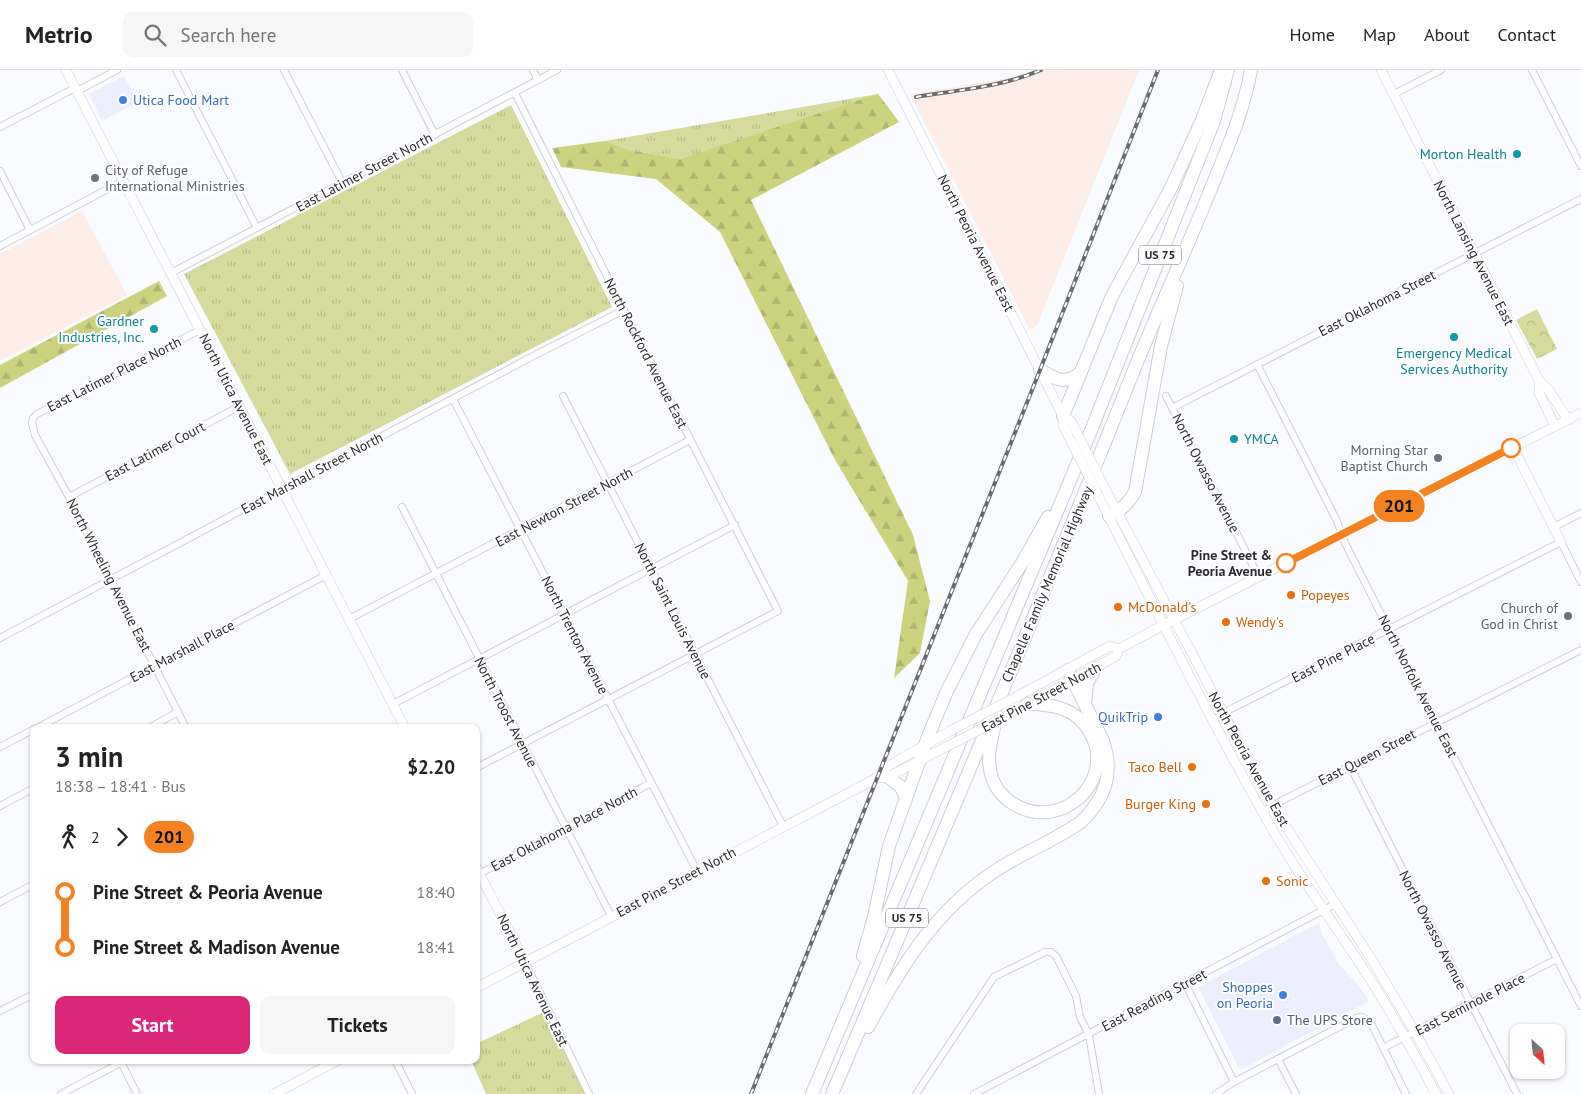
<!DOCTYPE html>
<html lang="en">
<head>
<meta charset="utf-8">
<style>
  body { margin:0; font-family:"PT Sans",sans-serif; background:#f6f6f6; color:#222; height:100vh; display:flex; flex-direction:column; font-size:19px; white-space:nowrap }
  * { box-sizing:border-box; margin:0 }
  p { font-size:16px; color:#767676 }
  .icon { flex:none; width:28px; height:28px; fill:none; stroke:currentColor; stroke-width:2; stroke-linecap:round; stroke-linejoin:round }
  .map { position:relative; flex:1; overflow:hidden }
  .side { position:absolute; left:30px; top:654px; width:450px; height:340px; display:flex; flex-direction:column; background:#fff; border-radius:10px; box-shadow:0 1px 4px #0004 }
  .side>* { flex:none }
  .badge { padding:0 10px; border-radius:16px; font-size:18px; line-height:32px }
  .needle { width:32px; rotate:153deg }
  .buttons { position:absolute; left:1510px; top:954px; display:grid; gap:10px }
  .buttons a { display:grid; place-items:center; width:55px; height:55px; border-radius:10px; background:#fff; box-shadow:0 1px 4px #0004; font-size:25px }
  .map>.badge { position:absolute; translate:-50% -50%; box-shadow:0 0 0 2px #fff }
  .legs { display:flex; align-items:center; gap:8px; height:55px; padding:0 25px; font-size:16px }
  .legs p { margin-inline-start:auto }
  .headline { display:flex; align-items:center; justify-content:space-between; height:85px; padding:0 25px }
  h1 { font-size:28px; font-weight:700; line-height:38px }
  .cta { display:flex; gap:10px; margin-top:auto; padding:10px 25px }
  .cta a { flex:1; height:58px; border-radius:10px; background:#db2777; color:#fff; font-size:20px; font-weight:700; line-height:58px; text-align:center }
  .cta a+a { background:#f6f6f6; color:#222 }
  ul { padding:0 25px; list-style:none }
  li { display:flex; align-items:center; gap:18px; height:55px; font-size:19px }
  li i { display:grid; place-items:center; width:8px; height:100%; margin:0 6px; background:currentColor }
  li i::after { content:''; width:12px; height:12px; margin:-6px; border:4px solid; border-radius:50%; background:#fff }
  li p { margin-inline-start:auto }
  li:first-child i { background:linear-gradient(#0000 50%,currentColor 0) }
  li:last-child i { background:linear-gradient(currentColor 50%,#0000 0) }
  header { display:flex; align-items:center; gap:30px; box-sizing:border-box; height:70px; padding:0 25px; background:#fff; border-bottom:1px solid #e0e0e0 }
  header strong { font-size:24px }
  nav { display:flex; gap:28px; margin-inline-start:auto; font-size:18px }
  .search { width:350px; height:45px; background:#f6f6f6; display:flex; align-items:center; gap:12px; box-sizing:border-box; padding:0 18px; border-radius:10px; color:#767676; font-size:19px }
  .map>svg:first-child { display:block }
  .built { fill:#eceefe }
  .industrial { fill:#fceee6 }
  .grass { fill:url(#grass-tufts) }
  .forest { fill:url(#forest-firs) }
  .park { fill:url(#park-crowns) }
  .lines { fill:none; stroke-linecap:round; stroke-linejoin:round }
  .street-casing { stroke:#cdced7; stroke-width:8 }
  .secondary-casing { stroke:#cdced7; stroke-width:10 }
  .highway-casing { stroke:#cdced7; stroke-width:14 }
  .street { stroke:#fff; stroke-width:6 }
  .secondary { stroke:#fff; stroke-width:9 }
  .highway { stroke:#fff; stroke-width:12 }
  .rail-casing { stroke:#696a6d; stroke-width:4 }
  .rail { stroke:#fff; stroke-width:2; stroke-dasharray:5.5; stroke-linecap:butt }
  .secondary-bridge-casing { stroke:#cdced7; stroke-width:10; stroke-linecap:butt }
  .secondary-bridge { stroke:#fff; stroke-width:9 }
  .line-1-casing { stroke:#fff; stroke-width:11 }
  .line-1 { stroke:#f58220; stroke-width:8 }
  .shop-dot { fill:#3f7fe0; stroke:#fff; stroke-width:2 }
  .culture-dot { fill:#0f9aa8; stroke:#fff; stroke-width:2 }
  .worship-dot { fill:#6b7280; stroke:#fff; stroke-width:2 }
  .stop-1-dot { fill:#fff; stroke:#f58220; stroke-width:2.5 }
  .food-dot { fill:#e8710a; stroke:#fff; stroke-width:2 }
  .service-dot { fill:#5c6f8a; stroke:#fff; stroke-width:2 }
  .labels { text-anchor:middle; stroke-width:4; stroke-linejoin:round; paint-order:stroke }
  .shield { fill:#fff; stroke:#6a6b6d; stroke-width:1 }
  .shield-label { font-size:12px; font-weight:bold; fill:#2a2b2e }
  .shop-label { font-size:14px; fill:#366cbe; stroke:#fff; text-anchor:end }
  .culture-label { font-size:14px; fill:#0d838f; stroke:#fff; text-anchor:end }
  .worship-label { font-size:14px; fill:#5b616d; stroke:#fff; text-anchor:end }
  .street-label { font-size:14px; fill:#2a2b2e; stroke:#fff }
  .stop-label { font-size:14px; font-weight:bold; fill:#2a2b2e; stroke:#fff; text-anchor:end }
  .food-label { font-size:14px; fill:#c56008; stroke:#fff; text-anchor:start }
  .service-label { font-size:14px; fill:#4e5e75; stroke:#fff; text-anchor:start }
</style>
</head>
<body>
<header>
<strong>Metrio</strong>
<div class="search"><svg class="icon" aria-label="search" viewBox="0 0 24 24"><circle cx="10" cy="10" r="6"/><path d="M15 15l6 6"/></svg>Search here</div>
<nav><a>Home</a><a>Map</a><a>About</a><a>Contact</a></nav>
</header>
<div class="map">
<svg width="1581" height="1024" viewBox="0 0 1581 1024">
  <defs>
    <pattern id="grass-tufts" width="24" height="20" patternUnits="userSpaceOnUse" patternTransform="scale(1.25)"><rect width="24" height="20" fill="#d4db9c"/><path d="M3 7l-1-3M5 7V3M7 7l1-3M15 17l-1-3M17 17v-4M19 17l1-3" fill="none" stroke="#b6bc87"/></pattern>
    <pattern id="forest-firs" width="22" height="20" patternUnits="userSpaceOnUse" patternTransform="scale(1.25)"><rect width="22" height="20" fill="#cbd37f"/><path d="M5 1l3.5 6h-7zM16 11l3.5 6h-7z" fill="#aeb56e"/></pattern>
    <pattern id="park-crowns" width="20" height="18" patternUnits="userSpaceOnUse" patternTransform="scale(1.25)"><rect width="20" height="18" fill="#d4db9c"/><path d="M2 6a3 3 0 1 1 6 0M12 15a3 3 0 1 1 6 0" fill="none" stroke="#b6bc87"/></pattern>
  </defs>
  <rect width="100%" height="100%" fill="#fafbff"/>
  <!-- built -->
  <g class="built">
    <polygon points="124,6 138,32 102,51 89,24"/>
    <polygon points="1319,853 1321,862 1339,894 1359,916 1369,931 1242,999 1239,998 1198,917"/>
  </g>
  <!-- industrial -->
  <g class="industrial">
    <polygon points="1034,0 1139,0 1037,256 1030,260 910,24 1014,7"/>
    <polygon points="82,141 127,225 0,291 0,184"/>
  </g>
  <!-- grass -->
  <g class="grass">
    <polygon points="878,24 899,52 680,89 630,80 605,71"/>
    <polygon points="511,35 612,237 290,404 184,204"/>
    <polygon points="548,940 590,1024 486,1024 471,990 476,990 476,974"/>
  </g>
  <!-- forest -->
  <g class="forest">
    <polygon points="878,24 899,52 751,130 913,465 930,531 920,583 894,608 908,511 835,390 720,162 656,109 561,97 552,78 605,71 630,80 680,89"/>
    <polygon points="159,211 167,226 0,318 0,295"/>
  </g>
  <!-- park -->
  <polygon class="park" points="1537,239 1557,279 1537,289 1516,250"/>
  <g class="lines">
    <defs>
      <g id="street">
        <polyline points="176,0 257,158"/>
        <polyline points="284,0 343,114"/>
        <polyline points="402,0 435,65"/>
        <polyline points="533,0 538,10"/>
        <polyline points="1532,0 1581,96"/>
        <polyline points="77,21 117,0"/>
        <polyline points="1394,24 1441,0"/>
        <polyline points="0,57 75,18"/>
        <polyline points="0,101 30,160"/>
        <polyline points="0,176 123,111"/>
        <polyline points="171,203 557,0"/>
        <polyline points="1257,294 1337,451 1345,473 1389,560 1581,936"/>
        <polyline points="563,326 783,756"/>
        <polyline points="1166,326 1259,507"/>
        <polyline points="453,329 697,801"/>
        <polyline points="1172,338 1581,129"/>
        <polyline points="69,427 240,336"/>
        <polyline points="402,437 611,846"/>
        <polyline points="1554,457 1581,443"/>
        <polyline points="349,549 690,370"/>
        <polyline points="0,568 537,284 624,240"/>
        <polyline points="393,634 735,455"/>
        <polyline points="1213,651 1223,643 1561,472 1581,512"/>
        <polyline points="37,658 326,505"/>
        <polyline points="149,658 178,642"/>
        <polyline points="186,658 69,427 35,365 32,353 33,348 37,344 200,260"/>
        <polyline points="0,677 34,659"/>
        <polyline points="1350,696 1517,1024"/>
        <polyline points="476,698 778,541 624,240 515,23"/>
        <polyline points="0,736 34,718"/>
        <polyline points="1262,742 1283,730 1581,580"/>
        <polyline points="477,805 651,713"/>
        <polyline points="0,832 34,814"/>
        <polyline points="525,892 589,1024"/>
        <polyline points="1185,913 1234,1012"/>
        <polyline points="0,941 34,924"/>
        <polyline points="1383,978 1557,889"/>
        <polyline points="1278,989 1296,1024"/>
        <polyline points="120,990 137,1024"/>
        <polyline points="395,990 412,1024"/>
        <polyline points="61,1024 126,990"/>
        <polyline points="916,1024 994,907 1045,882 1051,882 1056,886 1076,926 1080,947 1089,965 1099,1024"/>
        <polyline points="974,1024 1335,834"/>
        <polyline points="1216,1024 1234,1012 1356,948 1362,947 1370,951 1406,1024"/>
      </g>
      <g id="secondary">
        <polyline points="66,0 405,658"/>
        <polyline points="888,0 1063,346 1063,355 1072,373"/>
        <polyline points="1381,0 1540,312 1548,319 1568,350"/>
        <polyline points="1540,312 1539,323 1555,356"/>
        <polyline points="1063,346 1071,351 1076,361"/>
        <polyline points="1513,377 1561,472"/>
        <polyline points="1103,415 1272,735 1374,893 1415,962 1449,1024"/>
        <path d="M1099,427C1152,532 1204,638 1262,741C1294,800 1334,853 1370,909C1394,947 1415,985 1436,1024"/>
        <polyline points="1016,627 1110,576 1119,579"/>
        <polyline points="1008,645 1116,586 1119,579 1154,560 1581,343"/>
        <polyline points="877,708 883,699 950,661"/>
        <polyline points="476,797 525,892"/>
        <polyline points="476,918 877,708 888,707 942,679"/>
        <polyline points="274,1024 338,990"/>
      </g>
      <g id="highway">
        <path d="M1040,300C1056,309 1065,316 1081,302"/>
        <polyline points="1063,346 1112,226 1171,118 1202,50 1221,0"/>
        <path d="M1109,446C1121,440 1128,434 1135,422L1161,276L1177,216"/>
        <polyline points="1085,634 1087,613 1096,598"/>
        <path d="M995,653C992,668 987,683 990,699C992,713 1000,725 1012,733C1059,764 1118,712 1090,662C1076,638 1053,634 1027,634"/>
        <polyline points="888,707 900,716 906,727"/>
        <polyline points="863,886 874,847 889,776 929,664 947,621 976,564 1022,493 1048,447"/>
        <path d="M868,957C903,895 933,842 995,801C1022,783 1054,771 1081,752C1106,728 1114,703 1103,671L1068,600"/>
        <polyline points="812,1024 1088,368 1214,51 1228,0"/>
        <path d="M832,1024C936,780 1040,536 1138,290C1163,230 1190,171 1214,111C1229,75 1244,39 1251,0"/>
      </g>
    </defs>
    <!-- street casing -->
    <use href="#street" class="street-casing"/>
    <!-- secondary casing -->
    <use href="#secondary" class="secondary-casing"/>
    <!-- highway casing -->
    <use href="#highway" class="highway-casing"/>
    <!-- street -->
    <use href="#street" class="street"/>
    <!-- secondary -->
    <use href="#secondary" class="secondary"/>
    <!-- highway -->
    <use href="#highway" class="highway"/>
    <defs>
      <g id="rail">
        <path d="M916,27C957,20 1002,17 1041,0"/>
        <polyline points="751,1024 1040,300 1158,0"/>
      </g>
    </defs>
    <!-- rail casing -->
    <use href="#rail" class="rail-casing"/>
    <!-- rail -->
    <use href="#rail" class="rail"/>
    <defs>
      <g id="secondary-bridge">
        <polyline points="1076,361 1103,415"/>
        <polyline points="1072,373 1099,427"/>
        <polyline points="950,661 1016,627"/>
        <polyline points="942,679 1008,645"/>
      </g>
    </defs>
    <!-- secondary-bridge casing -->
    <use href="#secondary-bridge" class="secondary-bridge-casing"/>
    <!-- secondary-bridge -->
    <use href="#secondary-bridge" class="secondary-bridge"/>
  </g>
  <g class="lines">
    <defs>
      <polyline id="line-1" points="1286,493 1511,378"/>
    </defs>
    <!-- line-1 casing -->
    <use href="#line-1" class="line-1-casing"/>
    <!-- line-1 -->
    <use href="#line-1" class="line-1"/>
  </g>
  <!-- markers -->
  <g class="shop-dot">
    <circle cx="123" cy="30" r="5"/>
    <circle cx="1158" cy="647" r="5"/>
    <circle cx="1283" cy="925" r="5"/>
  </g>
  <g class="culture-dot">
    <circle cx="1517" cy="84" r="5"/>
    <circle cx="154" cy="259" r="5"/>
    <circle cx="1454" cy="267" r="5"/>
    <circle cx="1234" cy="369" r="5"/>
  </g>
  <g class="worship-dot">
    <circle cx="95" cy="108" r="5"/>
    <circle cx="1438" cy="388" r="5"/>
    <circle cx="1568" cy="546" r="5"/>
  </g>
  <g class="stop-1-dot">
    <circle cx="1511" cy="378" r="9"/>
    <circle cx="1286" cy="493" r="9"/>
  </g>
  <g class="food-dot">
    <circle cx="1291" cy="525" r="5"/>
    <circle cx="1118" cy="537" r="5"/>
    <circle cx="1226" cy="552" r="5"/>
    <circle cx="1192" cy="697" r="5"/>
    <circle cx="1206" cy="734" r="5"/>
    <circle cx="1266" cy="811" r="5"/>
  </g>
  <circle class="service-dot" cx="1277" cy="950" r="5"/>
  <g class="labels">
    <!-- shield labels -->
    <g class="shield">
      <rect x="1139" y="175.5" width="42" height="19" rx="4"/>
      <rect x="886" y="838.5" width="42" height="19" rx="4"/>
    </g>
    <g class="shield-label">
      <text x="1160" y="189">US 75</text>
      <text x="907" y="852">US 75</text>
    </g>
    <!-- shop labels -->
    <g class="shop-label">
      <text x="133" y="35" text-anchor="start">Utica Food Mart</text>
      <text x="1148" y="652">QuikTrip</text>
      <text x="1273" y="922">Shoppes<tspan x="1273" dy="16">on Peoria</tspan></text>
    </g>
    <!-- culture labels -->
    <g class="culture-label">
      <text x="1507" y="89">Morton Health</text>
      <text x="144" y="256">Gardner<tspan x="144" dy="16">Industries, Inc.</tspan></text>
      <text x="1454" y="288" text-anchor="middle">Emergency Medical<tspan x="1454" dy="16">Services Authority</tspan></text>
      <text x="1244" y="374" text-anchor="start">YMCA</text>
    </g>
    <!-- worship labels -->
    <g class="worship-label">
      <text x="105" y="105" text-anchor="start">City of Refuge<tspan x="105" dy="16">International Ministries</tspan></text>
      <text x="1428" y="385">Morning Star<tspan x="1428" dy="16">Baptist Church</tspan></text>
      <text x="1558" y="543">Church of<tspan x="1558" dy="16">God in Christ</tspan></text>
    </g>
    <!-- street labels -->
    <g class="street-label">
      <text transform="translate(364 102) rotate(-28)" y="5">East Latimer Street North</text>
      <text transform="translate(976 173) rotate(63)" y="5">North Peoria Avenue East</text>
      <text transform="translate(1474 183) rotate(63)" y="5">North Lansing Avenue East</text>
      <text transform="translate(1377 233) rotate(-27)" y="5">East Oklahoma Street</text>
      <text transform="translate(646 283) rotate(63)" y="5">North Rockford Avenue East</text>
      <text transform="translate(114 304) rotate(-27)" y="5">East Latimer Place North</text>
      <text transform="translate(236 329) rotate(63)" y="5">North Utica Avenue East</text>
      <text transform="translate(155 381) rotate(-28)" y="5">East Latimer Court</text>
      <text transform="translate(312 403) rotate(-28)" y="5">East Marshall Street North</text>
      <text transform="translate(1206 403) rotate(63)" y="5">North Owasso Avenue</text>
      <text transform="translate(564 437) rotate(-28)" y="5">East Newton Street North</text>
      <text transform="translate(109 505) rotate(63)" y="5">North Wheeling Avenue East</text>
      <text transform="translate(1047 514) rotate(-67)" y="5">Chapelle Family Memorial Highway</text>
      <text transform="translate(673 541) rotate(63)" y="5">North Saint Louis Avenue</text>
      <text transform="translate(575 565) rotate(63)" y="5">North Trenton Avenue</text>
      <text transform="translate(182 581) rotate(-28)" y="5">East Marshall Place</text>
      <text transform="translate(1333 588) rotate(-27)" y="5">East Pine Place</text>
      <text transform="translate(1418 616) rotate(63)" y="5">North Norfolk Avenue East</text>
      <text transform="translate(1041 627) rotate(-28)" y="5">East Pine Street North</text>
      <text transform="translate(506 642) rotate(63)" y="5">North Troost Avenue</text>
      <text transform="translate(1367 687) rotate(-27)" y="5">East Queen Street</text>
      <text transform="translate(1249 689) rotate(61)" y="5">North Peoria Avenue East</text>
      <text transform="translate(564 759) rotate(-28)" y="5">East Oklahoma Place North</text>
      <text transform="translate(676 812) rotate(-28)" y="5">East Pine Street North</text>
      <text transform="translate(1433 860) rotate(63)" y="5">North Owasso Avenue</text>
      <text transform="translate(533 910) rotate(64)" y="5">North Utica Avenue East</text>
      <text transform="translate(1154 930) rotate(-28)" y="5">East Reading Street</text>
      <text transform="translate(1470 934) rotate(-27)" y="5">East Seminole Place</text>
    </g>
    <!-- stop labels -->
    <g class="stop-label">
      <text x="1272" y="490">Pine Street &amp;<tspan x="1272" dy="16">Peoria Avenue</tspan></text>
    </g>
    <!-- food labels -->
    <g class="food-label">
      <text x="1301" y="530">Popeyes</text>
      <text x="1128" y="542">McDonald's</text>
      <text x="1236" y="557">Wendy's</text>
      <text x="1182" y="702" text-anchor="end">Taco Bell</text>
      <text x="1196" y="739" text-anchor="end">Burger King</text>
      <text x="1276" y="816">Sonic</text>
    </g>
    <!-- service labels -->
    <g class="service-label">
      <text x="1287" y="955">The UPS Store</text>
    </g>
  </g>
</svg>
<div class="buttons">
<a><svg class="needle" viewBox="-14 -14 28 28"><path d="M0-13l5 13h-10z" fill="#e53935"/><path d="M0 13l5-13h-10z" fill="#767676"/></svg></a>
</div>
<b class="badge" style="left:1399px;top:436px;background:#f58220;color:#111">201</b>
<section class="side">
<div class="headline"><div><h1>3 min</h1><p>18:38 – 18:41 · Bus</p></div><b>$2.20</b></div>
<div class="legs"><svg class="icon" aria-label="walk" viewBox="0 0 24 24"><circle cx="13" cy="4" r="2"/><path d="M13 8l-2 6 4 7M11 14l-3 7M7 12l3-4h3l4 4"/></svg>2<svg class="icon" aria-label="forward" viewBox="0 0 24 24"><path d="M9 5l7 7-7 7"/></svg><b class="badge" style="background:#f58220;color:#111">201</b></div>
<ul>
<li><i style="color:#f58220"></i><b>Pine Street &amp; Peoria Avenue</b><p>18:40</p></li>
<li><i style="color:#f58220"></i><b>Pine Street &amp; Madison Avenue</b><p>18:41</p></li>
</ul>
<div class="cta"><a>Start</a><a>Tickets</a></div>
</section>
</div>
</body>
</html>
